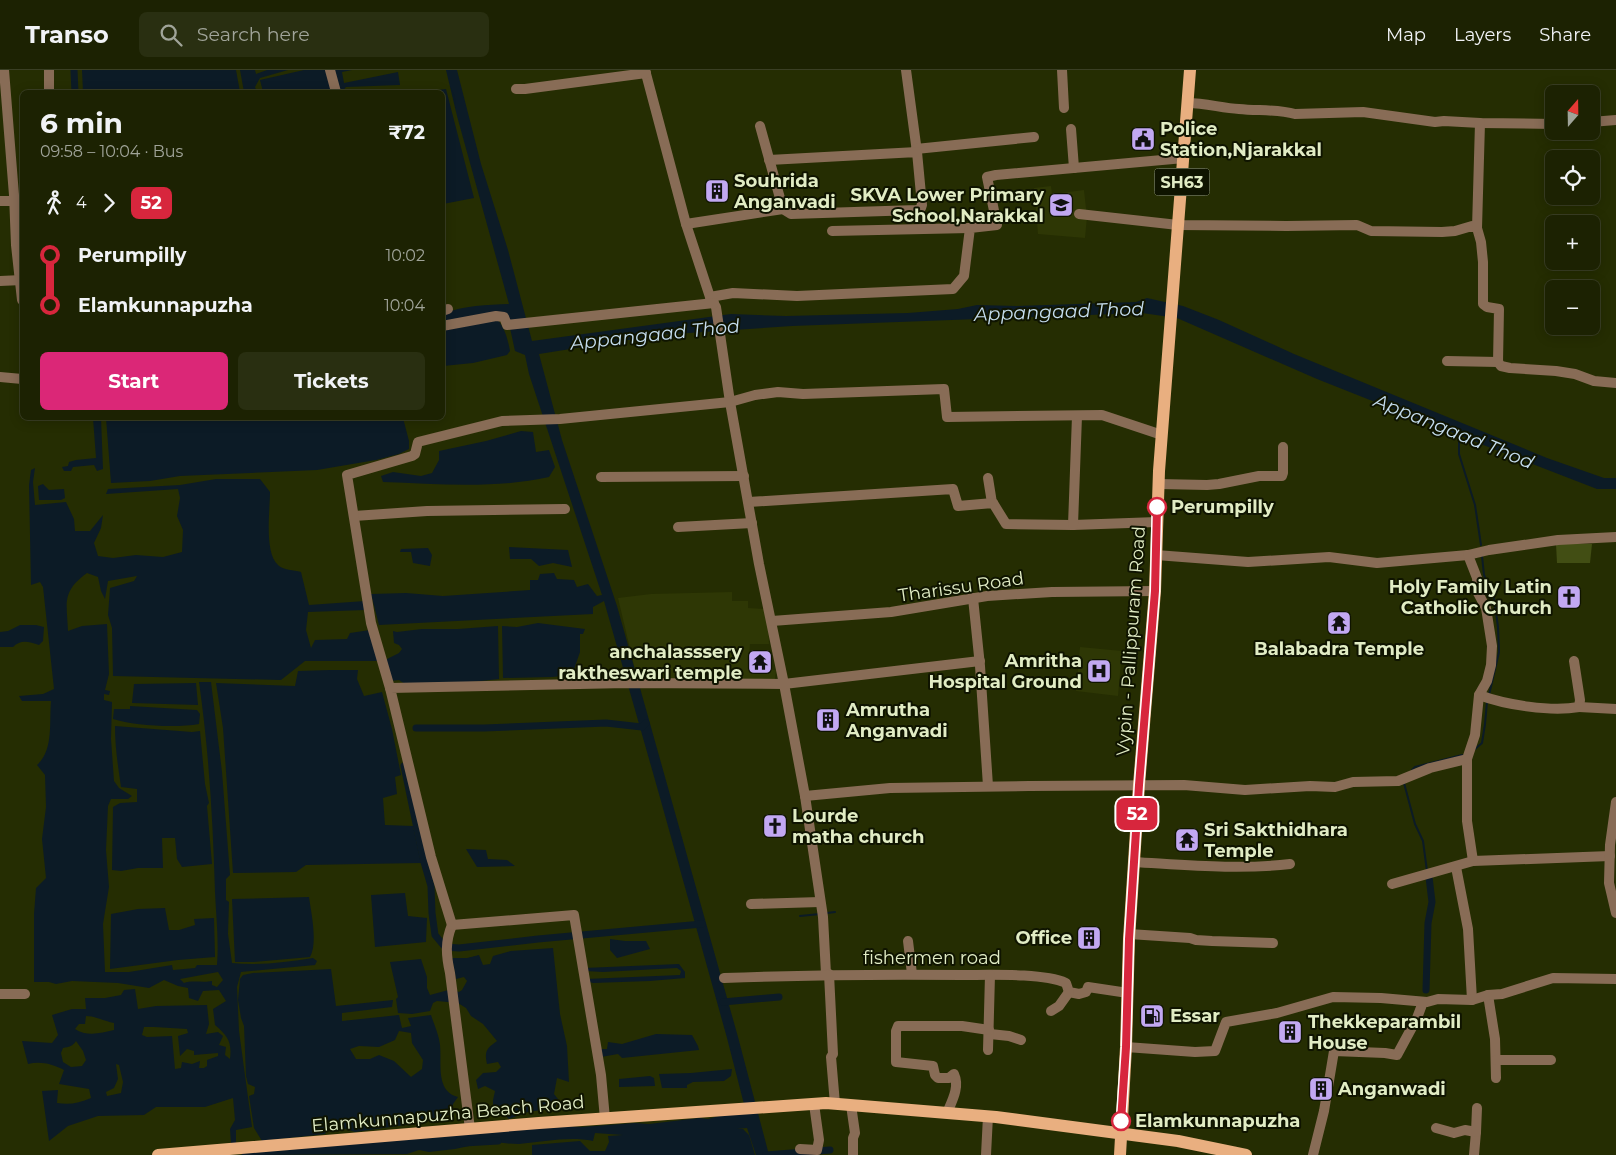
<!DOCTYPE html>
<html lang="en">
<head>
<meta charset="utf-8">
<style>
  body { margin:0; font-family:Montserrat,sans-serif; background:#292f11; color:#f1f3f6; height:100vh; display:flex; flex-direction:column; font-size:19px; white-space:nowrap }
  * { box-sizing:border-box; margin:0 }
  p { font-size:16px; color:#a0a499 }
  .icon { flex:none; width:28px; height:28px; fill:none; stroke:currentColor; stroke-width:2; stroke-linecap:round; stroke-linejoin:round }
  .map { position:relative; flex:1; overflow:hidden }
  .sheet { position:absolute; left:20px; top:20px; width:425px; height:330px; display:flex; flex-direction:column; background:#1c2202; border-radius:8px; box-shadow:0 2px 12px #0003,0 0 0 1px #3a3f24 }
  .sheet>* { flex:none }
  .badge { padding:0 10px; border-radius:8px; font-size:18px; line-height:32px }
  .needle { width:32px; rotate:20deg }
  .buttons { position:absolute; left:1545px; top:15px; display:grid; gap:10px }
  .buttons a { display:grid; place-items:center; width:55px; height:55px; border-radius:8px; background:#1c2202; box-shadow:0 2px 12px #0003,0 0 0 1px #3a3f24; font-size:25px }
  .map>.badge { position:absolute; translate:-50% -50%; box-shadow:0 0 0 2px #fff }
  .legs { display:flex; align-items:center; gap:8px; height:55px; padding:0 20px; font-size:16px }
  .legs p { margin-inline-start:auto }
  .headline { display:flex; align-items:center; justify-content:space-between; height:85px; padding:0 20px }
  h1 { font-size:28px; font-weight:700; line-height:38px }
  .primary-button { display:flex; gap:10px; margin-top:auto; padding:10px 20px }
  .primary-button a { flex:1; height:58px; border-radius:8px; background:#db2777; color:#fff; font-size:20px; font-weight:700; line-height:58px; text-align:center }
  .primary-button a+a { background:#292f11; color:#f1f3f6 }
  ul { padding:0 20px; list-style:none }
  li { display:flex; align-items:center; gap:18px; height:50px; font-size:19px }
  li i { display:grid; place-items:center; width:8px; height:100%; margin:0 6px; background:currentColor }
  li i::after { content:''; width:12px; height:12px; margin:-6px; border:4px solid; border-radius:50%; background:#1c2202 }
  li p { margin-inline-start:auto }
  li:first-child i { background:linear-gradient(#0000 50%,currentColor 0) }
  li:last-child i { background:linear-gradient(currentColor 50%,#0000 0) }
  header { display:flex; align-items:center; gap:30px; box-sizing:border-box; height:70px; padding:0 25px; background:#1c2202; border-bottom:1px solid #3a3f24 }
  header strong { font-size:24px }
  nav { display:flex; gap:28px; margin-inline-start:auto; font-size:18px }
  .search { width:350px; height:45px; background:#292f11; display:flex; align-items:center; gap:12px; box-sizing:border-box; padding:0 18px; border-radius:8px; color:#a0a499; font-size:19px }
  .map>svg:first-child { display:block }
  .built { fill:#2e3705 }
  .green { fill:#424e14 }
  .water { fill:#0c1b26; fill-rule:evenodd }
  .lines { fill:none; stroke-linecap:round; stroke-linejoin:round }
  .stream { stroke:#0c1b26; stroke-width:2 }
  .canal { stroke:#0c1b26; stroke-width:7 }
  .minor { stroke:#886c56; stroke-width:10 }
  .major { stroke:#e9af80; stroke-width:12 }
  .line-1-casing { stroke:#fff; stroke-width:11 }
  .line-1 { stroke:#d7263d; stroke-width:8 }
  .stop-1-dot { fill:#fff; stroke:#d7263d; stroke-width:2.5 }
  .labels { text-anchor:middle; stroke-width:4; stroke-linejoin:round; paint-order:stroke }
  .shield { fill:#0f1400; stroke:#a2ab89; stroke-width:1 }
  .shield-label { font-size:16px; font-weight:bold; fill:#e1ecc4 }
  .poi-label { font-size:18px; font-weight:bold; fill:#e1ecc4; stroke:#0f1400; text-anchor:start }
  .stop-label { font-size:18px; font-weight:bold; fill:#e1ecc4; stroke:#0f1400; text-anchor:start }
  .street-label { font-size:18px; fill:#e1ecc4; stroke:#0f1400 }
  .water-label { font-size:19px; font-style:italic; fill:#c4dced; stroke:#0f1400 }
</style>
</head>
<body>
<header>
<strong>Transo</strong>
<div class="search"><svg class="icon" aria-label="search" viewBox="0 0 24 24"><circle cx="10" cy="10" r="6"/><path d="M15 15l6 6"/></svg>Search here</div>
<nav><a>Map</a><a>Layers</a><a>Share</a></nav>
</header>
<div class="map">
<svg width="1616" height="1085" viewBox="0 0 1616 1085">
  <rect width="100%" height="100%" fill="#252d02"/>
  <!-- built -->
  <g class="built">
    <polygon points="1051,116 1052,124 1084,120 1087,147 1085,168 1038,164 1034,118"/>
    <polygon points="732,522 732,531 748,531 748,538 766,539 768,550 769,574 750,574 748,599 776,600 775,609 637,608 618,528 651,524"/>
    <polygon points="1080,577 1122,581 1118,626 1076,621"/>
  </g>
  <!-- green -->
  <polygon class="green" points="1556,474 1592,474 1590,493 1557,493"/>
  <!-- water -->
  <g class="water">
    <polygon points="82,0 236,0 240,22 83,22"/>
    <polygon points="240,0 255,0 256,4 267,0 288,0 260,8 255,17 257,22 244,22"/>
    <polygon points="304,0 327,0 332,22 263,22 260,10"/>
    <polygon points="333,0 352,0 342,2 344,13 398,2 400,15 346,17 342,22 339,22"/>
    <path d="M446,0H457L481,94L508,180L532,271L731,244L786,246L908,243L958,239L977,235L1017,236L1136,232L1147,228L1183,236L1219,250L1294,284L1547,388L1604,408H1616V419H1597L1496,380L1317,309L1177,248L1142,243L792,256L659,265L539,284L562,370L617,536L738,967L769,1085H756L747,1058L737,1059H743L749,1065L755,1085H532V1075L580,1071L590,1081H605L609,1072L608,1066L623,1065L595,1063L593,1071C569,1066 543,1072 519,1074C504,1074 491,1071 476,1069L469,1076L455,1079L429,1082L419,1080L407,1084L242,1085L241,1082L484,1062L493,1063L501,1060L569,1056L581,1057L635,1053L649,1054L699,1048L708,1049L719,1046L746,1042L727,968L659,724L604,531L593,537V544L379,555L371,524L406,523L443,526L530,520V510H538L540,504L554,503L557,509L574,510L577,517L588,514L597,526L602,525L529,304L525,285L515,281L507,244L443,253V244C464,235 487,235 509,234L457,46Z"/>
    <polygon points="446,19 474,128 443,134 442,22 422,22"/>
    <path d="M497,249C505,258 508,270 510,281L507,285L473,293L443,296V257Z"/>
    <polygon points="93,348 101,348 103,399 97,401 94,395 73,397 71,401 64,401 62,397 68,396 69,392 76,390 96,388"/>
    <polygon points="106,348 403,348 409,371 409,379 399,384 376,390 317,400 180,406 150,411 111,413"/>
    <path d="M521,361L533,362L536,382L549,380L555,397L549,407C496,419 438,414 383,412L381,406L393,402L421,406L432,403L439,390V381L486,371Z"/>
    <path d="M35,398L33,412L35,435L66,432L74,449L75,461H90L103,445L101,458L94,473L98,486L113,488L136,485L163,487L182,482L183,460L177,446L180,428L178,419L106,424L108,419L180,415L216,409H260L270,422C270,441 264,482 278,495C283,500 294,500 301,502L309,535L365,531L366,540L308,542L306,560L311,578L315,570L347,569L350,563L370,560L378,591H305L281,610L113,606L112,558L108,545L110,518L134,511L137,506L108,511L105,529L101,521L98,507L87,503C61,522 67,533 68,561L82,556L107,554L109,604L105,620L110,621L109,625L104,624V630L112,632L111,669L114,711L119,718L132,726L128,729H111L108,736L106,780L109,817L103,854L105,902H129L172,895L173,900L195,898L197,895H217C219,870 216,846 215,822C213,752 209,682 199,612H211L222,702L230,805L226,809V830L229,832L228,864L232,893C259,896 286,892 313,888L317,891L315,895L241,902L237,917L239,961L252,1057L236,1060V1073H231L230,1059L235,1050L233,1028L205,1037H156L144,1045L98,1046L68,1056L49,1071L42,1021L58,1020L57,1033C70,1035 79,1033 91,1028L89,1019L59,1014L64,1000C52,994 41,991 28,994L22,971L52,973L58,965L52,945L72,939H86L85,928H105L121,925L124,920L135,919L138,939L156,936L207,935L209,954L206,964L218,962L223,966L219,975L226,977L225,985L230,989C232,972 228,966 215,955L213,939L226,931L219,920L203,921L198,931L189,928L188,918L178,916L164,910L149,918L118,913L72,911L56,914L49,912H34V844L36,818L46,808L42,769L46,737L45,705L37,695C54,680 49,652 51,631H22L19,626L43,624L54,619L43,517L40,512L31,515L29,415L31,400ZM218,902L223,910L217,917L212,915V911C204,913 191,910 184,913L180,909ZM86,946C95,946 104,951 114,953V960C101,963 87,967 75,959L79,954H85ZM144,957H154L187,959L188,963L178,966L180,986L187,979L194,981V985L218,983V986L207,990V996L204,998H199L200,991L192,994L182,992L181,998L175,999L172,966L147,967L142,965ZM76,971L83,981L86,990L82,996L71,997L63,992L61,983L63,978C69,977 73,976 76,971ZM116,994L119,995L123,1012L121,1023L107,1026L106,1022L114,1018L118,1009Z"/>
    <polygon points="43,414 49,420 64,419 65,428 61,430 39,430 38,416"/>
    <polygon points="509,477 568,480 572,497 553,493 539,496 531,489 510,489"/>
    <polygon points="428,478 432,485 430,496 413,493 411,482 400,482 401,479"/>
    <polygon points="538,553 585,559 583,564 580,564 580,582 572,605 552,607 503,608 502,556 517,557"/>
    <path d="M20,555H36L44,557L43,571L39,575C29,572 21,569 13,577H0V562L8,561Z"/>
    <polygon points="498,556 499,609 463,613 405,614 399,610 390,611 385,590 399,583 402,579 399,575 394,573 393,561 397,562 422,559 458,559"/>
    <polygon points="330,600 358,600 357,609 364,626 382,622 392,659 401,705 395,707 397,724 383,728 385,755 413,756 421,793 306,795 296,802 233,803 223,658 216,613 295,616 298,601"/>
    <polygon points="196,613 198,635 132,633 134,614"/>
    <path d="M130,636L197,640L200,644L199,654C177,658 134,656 113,649L114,639H130Z"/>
    <path d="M115,656L192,662L200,661L205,714L209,733L207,736L212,794L182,797L177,789L175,768H162L163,798H138L121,801L112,800L113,737L120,733L137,732V719L121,717C118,696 115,678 115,656Z"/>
    <polygon points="466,779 486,780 488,789 507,790 515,796 477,797"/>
    <polygon points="405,823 408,846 427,848 426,872 375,877 371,825"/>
    <path d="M309,827C311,842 318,873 310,887L253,892H235L232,829Z"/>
    <polygon points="165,838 169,860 179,860 195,855 194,849 214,848 215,887 178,890 110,899 111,844 138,839"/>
    <polygon points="610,869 625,871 646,871 650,879 617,888 610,880"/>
    <path d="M553,878L560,944L567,976L569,1012L557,1008L554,1024L558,1029L555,1038L528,1042L509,1049L504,1044L493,1042V1030L495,1021L485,1016L478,1019L476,1010L483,1003L496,1002L501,997L498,992L487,994C484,981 487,978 497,971L483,954L471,946L466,938L458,933L437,931L433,933L430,941L412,944L398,943L396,929L398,927L390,892L421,889L427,907V918L430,925L452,919L459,922L462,920L467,911L464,907L456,909L452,888H467L479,885L483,895L490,894L493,886L511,881Z"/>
    <polygon points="679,894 685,902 685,908 650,911 593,913 586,911 586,909 680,905 681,901 677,898 603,902 585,901 584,898"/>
    <path d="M331,899L336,936L393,930L392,937L342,943V951L399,945L402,958L411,956L408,948L431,945C434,954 439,965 440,975C442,993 435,1021 458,1027L453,1034V1044L412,1054L355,1062L339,1057H329L325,1064L262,1071L254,1058L249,1026L254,1024L255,1017L248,1014L246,1006L244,956L241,948L238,930L240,909L243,905L253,903ZM399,961L411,963L412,973L423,990L422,999L411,1007L394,991L379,985L370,989H356L350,979L359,976L379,977L395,970Z"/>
    <polygon points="656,964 692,965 698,976 699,980 622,988 618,984 601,987 599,979 607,979 608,972 622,974"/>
    <polygon points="732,999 731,1006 724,1011 693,1012 687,1015 687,1018 662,1018 659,1004 691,1003"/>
    <polygon points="650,1006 654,1008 655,1016 619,1017 619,1009"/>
  </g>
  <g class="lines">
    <!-- stream -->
    <g class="stream">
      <polyline points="1459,363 1459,384 1475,435 1481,475"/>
      <polyline points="1482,486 1484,505 1494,528 1498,557 1499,582 1489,625"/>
      <polyline points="1475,679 1482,673 1485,654 1487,632"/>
      <polyline points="1412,700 1415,697 1462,685"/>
      <polyline points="1404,713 1415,754 1423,771 1427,801"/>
      <polyline points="827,843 835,842"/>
      <polyline points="800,846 820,844"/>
    </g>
    <!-- canal -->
    <g class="canal">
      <polyline points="74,0 75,22"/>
      <polyline points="416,658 484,658 606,653 642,657 646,653"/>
      <polyline points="404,696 424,792 431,816 432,843 435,865 445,877 459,878 538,869 702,854"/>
      <polyline points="1426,920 1428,853 1432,832 1429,807"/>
      <polyline points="723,932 779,927"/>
      <polyline points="464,1073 498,1071"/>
      <polyline points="766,1085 830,1080"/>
    </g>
    <!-- minor -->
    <g class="minor">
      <polyline points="4,0 14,125 16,175 22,230"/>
      <polyline points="49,0 49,22"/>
      <polyline points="330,0 336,22"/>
      <polyline points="645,0 686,154 710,227 716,237 730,332 759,494 784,614 805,726 823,847 826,904"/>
      <polyline points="906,0 917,82"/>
      <polyline points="1062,0 1064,38"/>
      <polyline points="516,19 525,19 646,3"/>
      <path d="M1188,33C1205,33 1222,38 1239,39C1258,41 1277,39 1295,44L1363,42L1435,52L1444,51L1480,53L1554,54"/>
      <polyline points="1591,52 1616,50"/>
      <polyline points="1071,59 1074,98"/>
      <polyline points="916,79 1034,67"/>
      <polyline points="769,90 917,82 922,135 921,138 917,140 791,144 783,139"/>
      <polyline points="0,131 22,131"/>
      <polyline points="1079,144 1178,155 1286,156 1357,155 1371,161 1442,162 1455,161 1472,156 1477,158 1481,172 1483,192 1483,234 1487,237 1499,239 1498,292 1501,296 1510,298 1556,301 1575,304 1594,311 1616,313"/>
      <polyline points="686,154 783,139 760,56"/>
      <polyline points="1477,158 1480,53"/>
      <polyline points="832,161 970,158"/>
      <polyline points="0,211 22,210"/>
      <polyline points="710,227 733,223 797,226 953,219 964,206 970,158 997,155 987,107 996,105 1184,88"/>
      <polyline points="442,241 448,239"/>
      <polyline points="442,256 496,246 504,247 507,255 714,233"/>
      <polyline points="1447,291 1498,292"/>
      <polyline points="0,307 22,309"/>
      <polyline points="601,407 744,406"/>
      <polyline points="988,408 992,433 993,433"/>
      <polyline points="1159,414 1207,415 1219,414 1259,406 1282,406 1283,403 1283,377"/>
      <polyline points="749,432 953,419 958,436 993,433 1006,454 1073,455 1157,452"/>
      <polyline points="354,446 427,441 565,439"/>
      <polyline points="1073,455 1077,346"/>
      <polyline points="678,457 752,453"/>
      <polyline points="1156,485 1248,492 1329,487 1377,493 1468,485 1489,480 1558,470 1616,467"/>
      <path d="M1468,485L1477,508L1478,523L1486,538L1492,576L1491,595L1487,611L1479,625C1506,635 1551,642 1579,637L1580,630L1574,591"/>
      <polyline points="973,528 980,596 988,716"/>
      <polyline points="772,551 891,542 987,526 1052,522 1155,521"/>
      <polyline points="390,618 371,553 347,405 412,386 415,384 418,372 502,351 560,349 730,332 755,325 778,322 803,324 944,319 947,347 1102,345 1162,365"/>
      <polyline points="1579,637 1616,639"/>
      <polyline points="1467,689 1467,751 1473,791 1610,786"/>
      <polyline points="805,726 890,718 1029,716 1184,715 1245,720 1310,716 1335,717 1353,712 1398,711 1430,698 1467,689 1475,665 1479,625"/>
      <polyline points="1616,732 1610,775 1609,813 1616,843"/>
      <path d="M1134,792C1187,795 1238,800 1290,794"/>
      <polyline points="1456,797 1468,859 1472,930"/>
      <polyline points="1392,814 1473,791"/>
      <polyline points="751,834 820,832"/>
      <path d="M452,855C445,872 446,885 450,903L470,1059"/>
      <polyline points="1129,864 1190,868 1196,870 1212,871 1273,873"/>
      <polyline points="908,871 912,904"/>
      <polyline points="829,904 833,984 831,987 835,1034"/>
      <path d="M724,908C804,905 884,904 964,905C991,905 1043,903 1066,913L1069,922L1079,924L1086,922L1088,917L1128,923"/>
      <polyline points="0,924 25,924"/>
      <polyline points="1488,925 1495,969 1496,1008"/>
      <polyline points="1051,941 1059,936 1069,922"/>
      <polyline points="990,964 1009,966 1021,970"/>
      <polyline points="1126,977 1195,982 1215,981 1226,952 1277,943 1333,927 1381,928 1427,932 1438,929 1472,930 1488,925 1502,924 1553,908 1616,909"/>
      <polyline points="988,980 990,905"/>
      <polyline points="1496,990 1551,990"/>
      <polyline points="851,1035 855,1063 853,1068 853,1085"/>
      <path d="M947,1043C952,1031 960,1017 954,1004L949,1008H938L935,1005L933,996L896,992V961L898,956H962L989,960"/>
      <polyline points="605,1049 601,1005 574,845 452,855 431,787 390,618 626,613 784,614 980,591"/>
      <polyline points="1436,1058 1454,1063 1465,1060 1476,1062 1474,1085"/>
      <polyline points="1476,1062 1477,1038"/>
      <polyline points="800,1079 817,1080 819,1070 814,1034"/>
      <polyline points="986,1085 988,1046"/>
      <polyline points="1313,1085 1324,1041 1334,981 1385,983 1397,985 1417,948 1423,932"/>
    </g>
    <!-- major -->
    <g class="major">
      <polyline points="158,1085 539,1053 826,1033 996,1047 1178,1071 1246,1085"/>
      <polyline points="1120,1085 1126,977 1129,869 1139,715 1155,521 1159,401 1190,0"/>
    </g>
  </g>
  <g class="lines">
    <defs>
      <polyline id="line-1" points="1121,1051 1126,977 1129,869 1139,715 1155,521 1157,437"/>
    </defs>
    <!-- line-1 casing -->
    <use href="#line-1" class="line-1-casing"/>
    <!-- line-1 -->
    <use href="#line-1" class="line-1"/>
  </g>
  <!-- icons -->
  <defs>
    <symbol id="civic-square" viewBox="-11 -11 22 22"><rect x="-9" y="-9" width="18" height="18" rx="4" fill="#c2a8f2" stroke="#0f1400"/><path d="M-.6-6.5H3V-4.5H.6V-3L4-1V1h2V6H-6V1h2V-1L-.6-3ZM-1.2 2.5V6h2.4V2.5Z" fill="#111"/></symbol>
    <symbol id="building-square" viewBox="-11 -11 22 22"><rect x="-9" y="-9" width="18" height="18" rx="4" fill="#c2a8f2" stroke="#0f1400"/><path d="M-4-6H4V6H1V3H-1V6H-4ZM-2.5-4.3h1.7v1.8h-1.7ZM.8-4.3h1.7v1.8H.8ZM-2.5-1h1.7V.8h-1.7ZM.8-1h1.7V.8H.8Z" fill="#111"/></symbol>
    <symbol id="school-square" viewBox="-11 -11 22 22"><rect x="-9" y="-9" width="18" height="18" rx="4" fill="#c2a8f2" stroke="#0f1400"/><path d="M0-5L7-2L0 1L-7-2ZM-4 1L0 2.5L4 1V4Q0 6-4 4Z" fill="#111"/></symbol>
    <symbol id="church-square" viewBox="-11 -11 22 22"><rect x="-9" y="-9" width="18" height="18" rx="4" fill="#c2a8f2" stroke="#0f1400"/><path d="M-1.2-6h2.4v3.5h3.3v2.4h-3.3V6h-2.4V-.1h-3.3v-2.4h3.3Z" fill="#111"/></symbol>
    <symbol id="temple-square" viewBox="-11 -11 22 22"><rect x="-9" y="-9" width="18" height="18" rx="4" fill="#c2a8f2" stroke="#0f1400"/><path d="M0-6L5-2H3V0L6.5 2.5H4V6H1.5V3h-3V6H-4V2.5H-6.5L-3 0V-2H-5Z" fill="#111"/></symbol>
    <symbol id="hospital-square" viewBox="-11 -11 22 22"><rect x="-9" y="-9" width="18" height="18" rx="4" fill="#c2a8f2" stroke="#0f1400"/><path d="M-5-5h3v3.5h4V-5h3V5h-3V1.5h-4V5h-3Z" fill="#111"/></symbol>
    <symbol id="fuel-square" viewBox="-11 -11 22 22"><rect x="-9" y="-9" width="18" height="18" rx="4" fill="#c2a8f2" stroke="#0f1400"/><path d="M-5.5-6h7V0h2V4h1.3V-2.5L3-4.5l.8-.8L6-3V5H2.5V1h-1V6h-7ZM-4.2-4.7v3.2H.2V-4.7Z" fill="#111"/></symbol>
  </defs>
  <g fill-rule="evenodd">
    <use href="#civic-square" x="1129" y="55" width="28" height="28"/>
    <use href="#building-square" x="703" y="107" width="28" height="28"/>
    <use href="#school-square" x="1047" y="121" width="28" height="28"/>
    <use href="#church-square" x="1555" y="513" width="28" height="28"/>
    <use href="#temple-square" x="1325" y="539" width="28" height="28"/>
    <use href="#temple-square" x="746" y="578" width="28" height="28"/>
    <use href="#hospital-square" x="1085" y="587" width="28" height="28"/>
    <use href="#building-square" x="814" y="636" width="28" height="28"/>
    <use href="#church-square" x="761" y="742" width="28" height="28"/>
    <use href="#temple-square" x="1173" y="756" width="28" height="28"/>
    <use href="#building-square" x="1075" y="854" width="28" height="28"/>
    <use href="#fuel-square" x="1138" y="932" width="28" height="28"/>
    <use href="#building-square" x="1276" y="948" width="28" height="28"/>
    <use href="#building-square" x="1307" y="1005" width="28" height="28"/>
  </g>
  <!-- markers -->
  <g class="stop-1-dot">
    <circle cx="1157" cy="437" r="9"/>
    <circle cx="1121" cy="1051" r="9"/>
  </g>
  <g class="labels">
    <!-- shield labels -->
    <rect class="shield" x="1154.5" y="98.5" width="55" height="27" rx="4"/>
    <g class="shield-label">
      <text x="1182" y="118">SH63</text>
    </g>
    <!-- poi labels -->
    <g class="poi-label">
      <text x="1160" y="65">Police<tspan x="1160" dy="21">Station,Njarakkal</tspan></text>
      <text x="734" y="117">Souhrida<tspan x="734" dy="21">Anganvadi</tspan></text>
      <text x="1044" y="131" text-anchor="end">SKVA Lower Primary<tspan x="1044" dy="21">School,Narakkal</tspan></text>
      <text x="1552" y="523" text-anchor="end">Holy Family Latin<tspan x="1552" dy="21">Catholic Church</tspan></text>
      <text x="1339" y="585" text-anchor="middle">Balabadra Temple</text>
      <text x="742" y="588" text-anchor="end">anchalasssery<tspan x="742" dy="21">raktheswari temple</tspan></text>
      <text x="1082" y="597" text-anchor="end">Amritha<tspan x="1082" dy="21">Hospital Ground</tspan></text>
      <text x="846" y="646">Amrutha<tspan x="846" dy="21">Anganvadi</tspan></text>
      <text x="792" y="752">Lourde<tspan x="792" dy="21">matha church</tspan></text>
      <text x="1204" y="766">Sri Sakthidhara<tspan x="1204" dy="21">Temple</tspan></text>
      <text x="1072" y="874" text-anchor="end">Office</text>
      <text x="1170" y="952">Essar</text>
      <text x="1308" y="958">Thekkeparambil<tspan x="1308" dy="21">House</tspan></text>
      <text x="1338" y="1025">Anganwadi</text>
    </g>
    <!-- stop labels -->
    <g class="stop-label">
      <text x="1171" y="443">Perumpilly</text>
      <text x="1135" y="1057">Elamkunnapuzha</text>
    </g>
    <!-- street labels -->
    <g class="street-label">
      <text transform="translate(961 517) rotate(-8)" y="6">Tharissu Road</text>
      <text transform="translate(1131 571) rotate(-86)" y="6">Vypin - Pallippuram Road</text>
      <text x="932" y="894">fishermen road</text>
      <text transform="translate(448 1044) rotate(-5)" y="6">Elamkunnapuzha Beach Road</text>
    </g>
    <!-- water labels -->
    <g class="water-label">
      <text transform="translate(1059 241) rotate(-2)" y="7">Appangaad Thod</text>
      <text transform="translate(655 264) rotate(-6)" y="7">Appangaad Thod</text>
      <text transform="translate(1454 361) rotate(22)" y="7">Appangaad Thod</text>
    </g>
  </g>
</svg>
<div class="buttons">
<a><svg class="needle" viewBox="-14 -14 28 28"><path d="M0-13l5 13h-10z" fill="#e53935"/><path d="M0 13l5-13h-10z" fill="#a0a499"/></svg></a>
<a><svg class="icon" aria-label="locate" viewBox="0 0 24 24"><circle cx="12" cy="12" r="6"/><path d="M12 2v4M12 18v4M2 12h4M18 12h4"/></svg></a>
<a>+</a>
<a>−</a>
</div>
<b class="badge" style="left:1137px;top:744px;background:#d7263d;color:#fff">52</b>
<section class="sheet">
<div class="headline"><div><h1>6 min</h1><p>09:58 – 10:04 · Bus</p></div><b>₹72</b></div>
<div class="legs"><svg class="icon" aria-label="walk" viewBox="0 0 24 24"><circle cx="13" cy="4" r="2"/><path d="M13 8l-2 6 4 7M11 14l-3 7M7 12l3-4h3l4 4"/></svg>4<svg class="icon" aria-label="forward" viewBox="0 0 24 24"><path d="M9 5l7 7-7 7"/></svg><b class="badge" style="background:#d7263d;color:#fff">52</b></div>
<ul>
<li><i style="color:#d7263d"></i><b>Perumpilly</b><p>10:02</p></li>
<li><i style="color:#d7263d"></i><b>Elamkunnapuzha</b><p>10:04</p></li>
</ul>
<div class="primary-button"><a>Start</a><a>Tickets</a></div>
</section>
</div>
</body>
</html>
